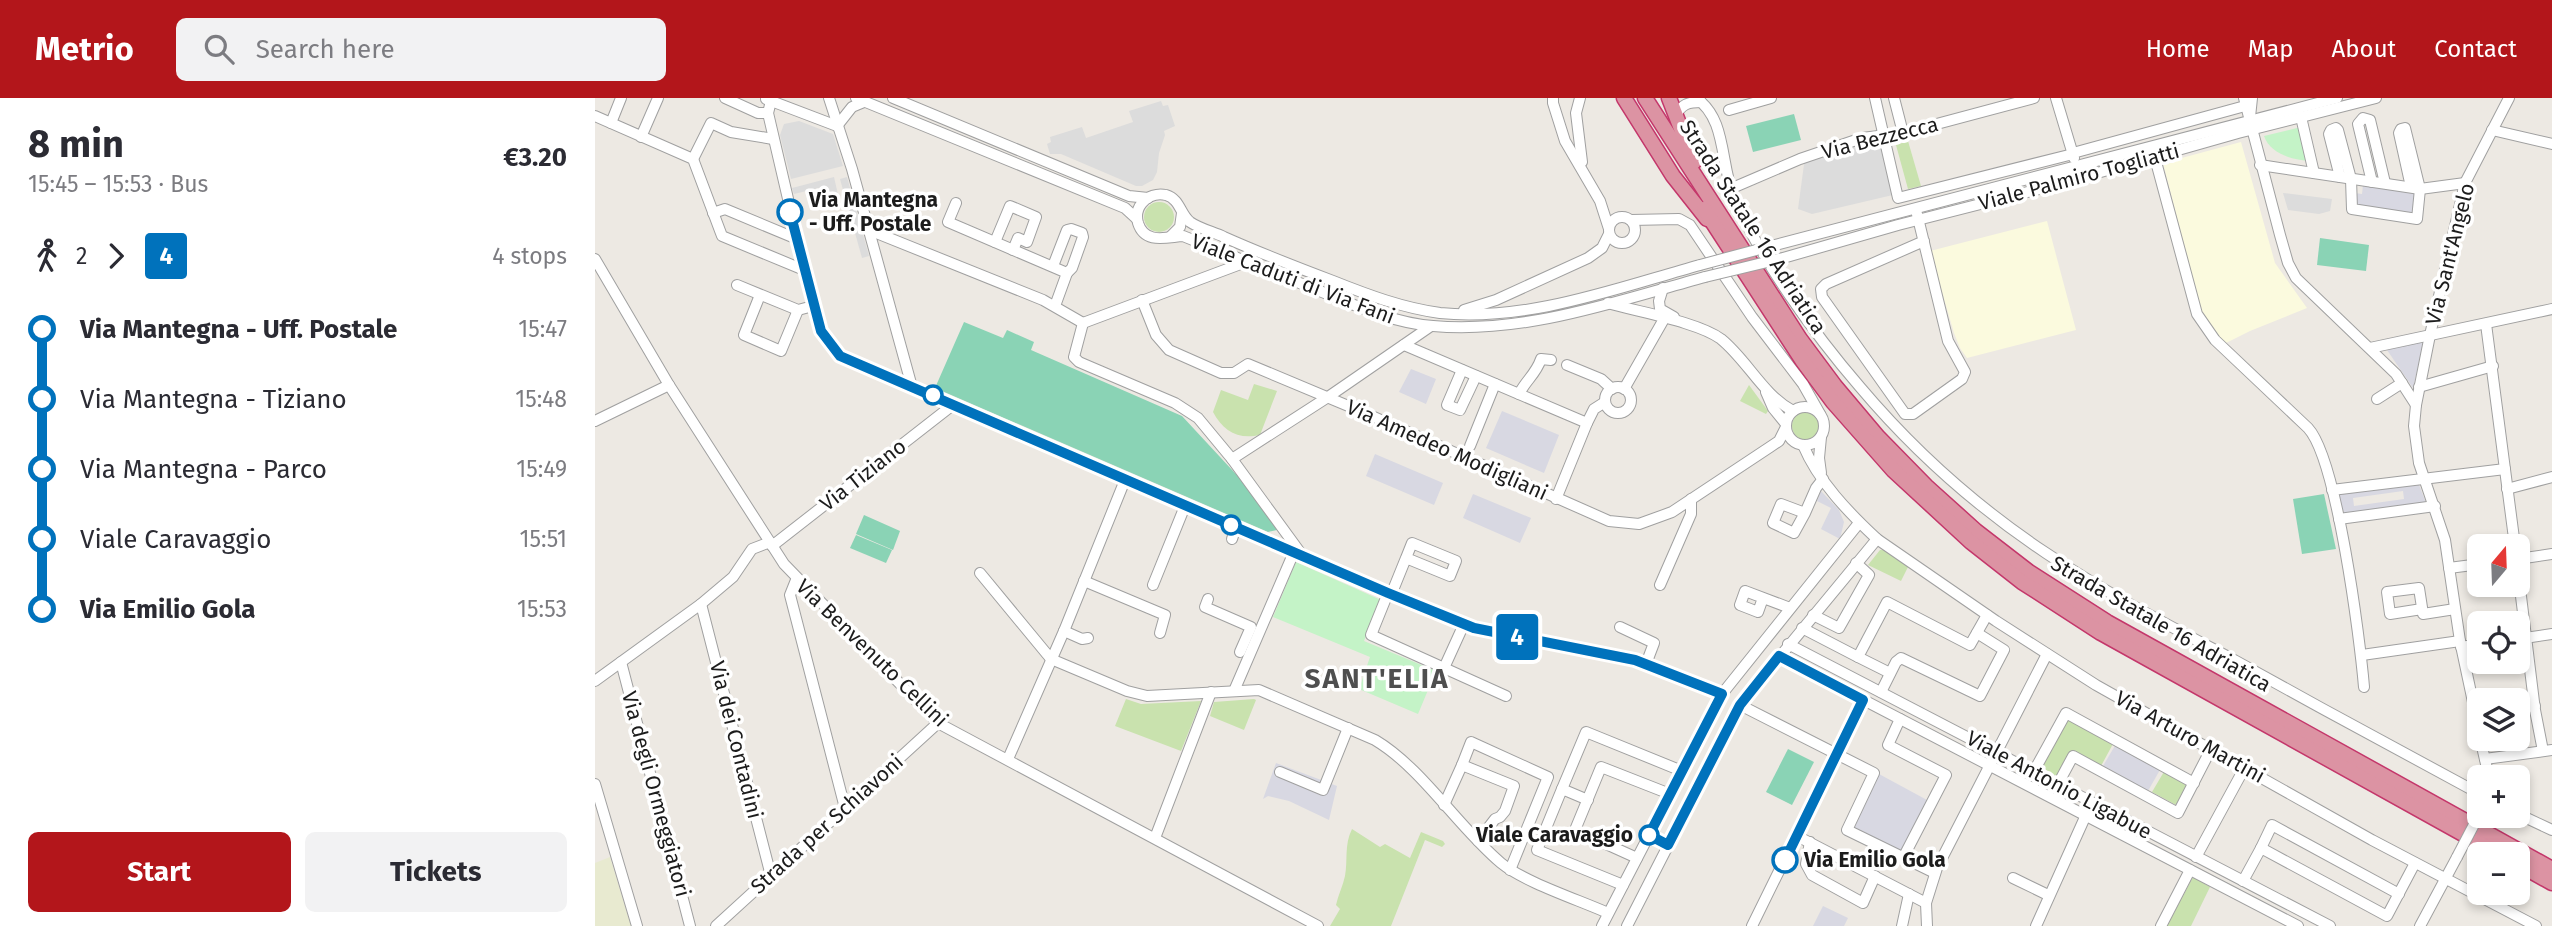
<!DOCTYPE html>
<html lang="en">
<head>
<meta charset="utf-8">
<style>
  body { margin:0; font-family:"Fira Sans",sans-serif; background:#f2f2f3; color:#2b2b33; height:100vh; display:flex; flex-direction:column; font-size:26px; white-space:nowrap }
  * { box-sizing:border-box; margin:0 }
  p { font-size:23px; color:#7c7c81 }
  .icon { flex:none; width:38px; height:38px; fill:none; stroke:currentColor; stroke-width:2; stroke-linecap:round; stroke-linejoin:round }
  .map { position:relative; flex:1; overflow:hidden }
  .sheet { display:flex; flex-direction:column; background:#fff; width:595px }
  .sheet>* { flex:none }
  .badge { padding:0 14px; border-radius:5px; font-size:24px; line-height:46px }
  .needle { width:46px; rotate:19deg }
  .fabs { position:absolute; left:1872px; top:436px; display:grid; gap:14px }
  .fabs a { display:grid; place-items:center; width:63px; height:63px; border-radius:10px; background:#fff; box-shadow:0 4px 10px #0003; font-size:35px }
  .map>.badge { position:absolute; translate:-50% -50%; box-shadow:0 0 0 4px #fff }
  .legs { display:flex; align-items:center; gap:10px; height:77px; padding:0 28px; font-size:23px }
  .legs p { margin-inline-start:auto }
  .headline { display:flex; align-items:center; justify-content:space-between; height:119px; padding:0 28px }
  h1 { font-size:38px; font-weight:700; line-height:52px }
  .action { display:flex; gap:14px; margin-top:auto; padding:14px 28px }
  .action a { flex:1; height:80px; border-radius:10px; background:#b3161b; color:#fff; font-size:28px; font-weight:700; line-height:80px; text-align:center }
  .action a+a { background:#f2f2f3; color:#2b2b33 }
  ul { padding:0 28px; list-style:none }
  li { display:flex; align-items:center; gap:24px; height:70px; font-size:26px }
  li i { display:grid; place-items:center; width:10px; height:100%; margin:0 9px; background:currentColor }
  li i::after { content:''; width:18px; height:18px; margin:-9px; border:5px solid; border-radius:50%; background:#fff }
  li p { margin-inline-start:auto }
  li:first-child i { background:linear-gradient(#0000 50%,currentColor 0) }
  li:last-child i { background:linear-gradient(currentColor 50%,#0000 0) }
  header { display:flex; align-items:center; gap:42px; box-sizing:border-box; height:98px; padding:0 35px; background:#b3161b; color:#fff }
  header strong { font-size:33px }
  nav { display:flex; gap:38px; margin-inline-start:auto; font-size:24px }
  .search { width:490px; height:63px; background:#f2f2f3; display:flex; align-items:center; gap:18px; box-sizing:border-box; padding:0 24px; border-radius:10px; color:#7c7c81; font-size:26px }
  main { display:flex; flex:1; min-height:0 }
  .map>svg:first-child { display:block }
  .education { fill:#fbfade }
  .farmland { fill:#e8ead0 }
  .grass { fill:#c9e2ae }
  .park { fill:#c4f3c7 }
  .pitch { fill:#8ad3b5 }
  .parking { fill:#dcdcdc }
  .plaza { fill:#d8d8e2; fill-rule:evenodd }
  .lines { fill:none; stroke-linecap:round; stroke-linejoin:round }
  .minor-casing { stroke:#a0a0a0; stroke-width:12 }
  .highway-casing { stroke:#c4376b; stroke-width:17 }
  .minor { stroke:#fff; stroke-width:10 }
  .highway { stroke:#dc93a3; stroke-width:14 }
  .minor-bridge-casing { stroke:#a0a0a0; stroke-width:12; stroke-linecap:butt }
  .minor-bridge { stroke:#fff; stroke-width:10 }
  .line-1-casing { stroke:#fff; stroke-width:16 }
  .line-1 { stroke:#0072bc; stroke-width:10 }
  .stop-1-dot { fill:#fff; stroke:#0072bc; stroke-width:3.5 }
  .labels { text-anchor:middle; stroke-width:7; stroke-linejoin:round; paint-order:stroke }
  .street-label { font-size:21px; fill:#1c1c1c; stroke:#fff }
  .stop-label { font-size:21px; font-weight:bold; fill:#1c1c1c; stroke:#fff; text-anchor:start }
  .district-label { font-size:28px; font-weight:bold; letter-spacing:2px; fill:#4f4f4f; stroke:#fff }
</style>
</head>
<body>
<header>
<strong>Metrio</strong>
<div class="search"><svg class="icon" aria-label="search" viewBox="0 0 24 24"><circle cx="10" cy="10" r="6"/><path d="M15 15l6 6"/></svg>Search here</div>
<nav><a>Home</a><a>Map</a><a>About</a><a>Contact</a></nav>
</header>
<main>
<section class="sheet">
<div class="headline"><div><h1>8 min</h1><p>15:45 – 15:53 · Bus</p></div><b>€3.20</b></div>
<div class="legs"><svg class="icon" aria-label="walk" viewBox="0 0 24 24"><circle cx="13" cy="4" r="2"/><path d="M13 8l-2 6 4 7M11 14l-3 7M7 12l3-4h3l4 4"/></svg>2<svg class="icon" aria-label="forward" viewBox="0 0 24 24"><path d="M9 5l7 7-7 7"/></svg><b class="badge" style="background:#0072bc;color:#fff">4</b><p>4 stops</p></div>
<ul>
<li><i style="color:#0072bc"></i><b>Via Mantegna - Uff. Postale</b><p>15:47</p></li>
<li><i style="color:#0072bc"></i><span>Via Mantegna - Tiziano</span><p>15:48</p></li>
<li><i style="color:#0072bc"></i><span>Via Mantegna - Parco</span><p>15:49</p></li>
<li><i style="color:#0072bc"></i><span>Viale Caravaggio</span><p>15:51</p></li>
<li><i style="color:#0072bc"></i><b>Via Emilio Gola</b><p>15:53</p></li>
</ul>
<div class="action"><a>Start</a><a>Tickets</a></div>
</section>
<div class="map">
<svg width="1957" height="828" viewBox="0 0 1957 828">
  <rect width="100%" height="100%" fill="#ede9e3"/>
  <!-- education -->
  <g class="education">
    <polygon points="1646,44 1680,165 1712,210 1655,233 1629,246 1606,213 1568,65"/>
    <polygon points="1452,123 1481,232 1372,260 1365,250 1359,235 1335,153"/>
  </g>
  <!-- farmland -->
  <polygon class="farmland" points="15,759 36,828 0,828 0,765"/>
  <!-- grass -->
  <g class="grass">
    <polygon points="1313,43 1326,88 1313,91 1301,47"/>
    <circle cx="564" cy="119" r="15"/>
    <path d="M659,286L682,293L665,337C643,342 628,333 618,314L626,292L653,302Z"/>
    <polygon points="1154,287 1173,313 1171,316 1145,303"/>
    <circle cx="1211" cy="328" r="14"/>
    <polygon points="1285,452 1289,452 1313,469 1306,483 1273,467"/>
    <polygon points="531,601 546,606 606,603 586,653 520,628"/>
    <polygon points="659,601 661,602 649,632 615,618 619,604"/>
    <polygon points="1474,619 1519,644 1506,668 1478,653 1463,679 1446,669"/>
    <polygon points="1570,672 1593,684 1581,707 1557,694"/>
    <path d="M757,731L785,749L790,746L815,760L826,734L848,743L850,746L847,749L830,742L796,828H735L745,811L741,807C743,797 748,788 750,778C753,762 749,747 757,731Z"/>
    <polygon points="1598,779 1615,789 1596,828 1572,828"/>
  </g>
  <!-- park -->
  <g class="park">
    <path d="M1706,29L1715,63C1698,62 1675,56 1669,38Z"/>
    <polygon points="701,464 786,502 769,543 841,573 823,616 764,591 775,559 678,519"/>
  </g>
  <!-- pitch -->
  <g class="pitch">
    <polygon points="1199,16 1206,42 1158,54 1151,28"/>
    <polygon points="1725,140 1774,147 1771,173 1722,167"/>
    <polygon points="369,224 408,240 412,232 439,244 436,252 587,318 664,401 680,424 682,432 673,434 340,290"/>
    <polygon points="1729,396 1741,451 1707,456 1698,401"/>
    <polygon points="269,417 305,433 298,452 261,436"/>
    <polygon points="261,437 297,452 291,465 255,450"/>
    <polygon points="1193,651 1219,664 1197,707 1171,694"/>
  </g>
  <!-- parking -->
  <g class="parking">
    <polygon points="566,3 568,8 573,7 580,28 569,33 570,37 564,55 562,74 558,82 547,88 541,88 466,56 455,56 452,46 456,44 455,39 487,29 491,40 538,24 534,13"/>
    <polygon points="204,23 238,36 248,68 196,81 185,37 189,26"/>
    <polygon points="1290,38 1302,96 1217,116 1203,111 1210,59"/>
    <polygon points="239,79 244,101 233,104 228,89 199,96 197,90"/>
    <polygon points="252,79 274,158 267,160 245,81"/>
    <polygon points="1688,95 1737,101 1735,113 1724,116 1693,112"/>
  </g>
  <!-- plaza -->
  <g class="plaza">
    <polygon points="1768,87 1822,95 1819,117 1762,110 1760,95 1767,96"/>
    <polygon points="1829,243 1818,290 1792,252"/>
    <polygon points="816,271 841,281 831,306 804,294"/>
    <polygon points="907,313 964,337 949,375 891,350"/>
    <polygon points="780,356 848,385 839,407 771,378"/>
    <path d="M1823,384L1831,405L1750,417L1742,395ZM1808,393L1809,401L1759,408L1758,400Z"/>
    <polygon points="1226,393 1244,412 1249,424 1245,441 1226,431 1236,410 1222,403"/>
    <polygon points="878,396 936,420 925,445 868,420"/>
    <polygon points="1521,646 1566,670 1553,693 1508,668"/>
    <polygon points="681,665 742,688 734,722 694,703 673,698 668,701"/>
    <polygon points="1284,676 1332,702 1305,754 1257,729"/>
    <polygon points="1228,808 1253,820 1249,828 1218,828"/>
  </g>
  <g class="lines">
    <defs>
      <g id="minor">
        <polyline points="130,0 163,15 173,15"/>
        <polyline points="234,0 257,71 317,289"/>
        <polyline points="261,0 530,110 542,121"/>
        <polyline points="298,0 534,98 553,100"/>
        <polyline points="958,0 958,5 970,43 1005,103 1014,131"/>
        <polyline points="985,0 981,15 987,64"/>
        <path d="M1101,0C1132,21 1125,66 1139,99C1165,161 1220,237 1265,289C1319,353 1382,409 1451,455C1512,496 1577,529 1641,563C1722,608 1803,652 1885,696"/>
        <polyline points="1280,0 1303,100 1478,56"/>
        <polyline points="1299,0 1308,35"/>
        <polyline points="1461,0 1479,60"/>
        <polyline points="1649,0 1685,137 1693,165 1701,180 1801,276 1821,307"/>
        <polyline points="171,1 242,28"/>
        <polyline points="176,3 173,15 218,208 226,233 245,258 793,495 879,530 1040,562 1127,596"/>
        <polyline points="1134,12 1176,0"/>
        <polyline points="0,18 98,61 127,138 209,172"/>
        <path d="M1080,18C1087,6 1093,4 1106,4"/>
        <polyline points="1655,19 1657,0"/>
        <polyline points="1706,19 1719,75"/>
        <polyline points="16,25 26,0"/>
        <polyline points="242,28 257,9 269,4"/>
        <polyline points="1897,32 1957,46"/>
        <polyline points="46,39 63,0"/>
        <path d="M1557,49L1602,216L1620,242L1713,330C1742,361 1765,541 1769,589"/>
        <polyline points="1478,55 1650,8"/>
        <polyline points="98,61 116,25 136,34 178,41"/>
        <polyline points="1665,67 1825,91 1870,85"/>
        <polyline points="1745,79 1734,36 1736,32 1741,30 1743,32 1756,81 1757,111 1822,121 1825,91 1810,30 1806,31 1804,35 1816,89"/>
        <polyline points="1777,84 1763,26 1768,20 1775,22 1790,85"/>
        <polyline points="1135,91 1205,61 1267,40 1308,35 1439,0"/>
        <polyline points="361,105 353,124 472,175 460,208"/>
        <polyline points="118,115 130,111 202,141"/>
        <polyline points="1322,116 1353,243 1370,274 1367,281 1318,316 1310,316 1227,199 1226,191 1231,186 1329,143"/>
        <circle cx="1027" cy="132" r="13"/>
        <polyline points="1036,122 1084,121 1095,127 1157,219 1208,286 1225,316"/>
        <polyline points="274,132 448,202 488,225"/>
        <polyline points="575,139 585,129 587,115"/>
        <polyline points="400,144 415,108 441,119 432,144 423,140 418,152"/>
        <polyline points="1180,147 1742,0"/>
        <polyline points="1188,160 1303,127 1460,87 1643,35 1781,0"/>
        <polyline points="0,161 74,287 189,466 343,625 723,828"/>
        <path d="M1105,167C1022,190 932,224 845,215C808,210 773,197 738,183C701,169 665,155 629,139C619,134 605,131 595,124C585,116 585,101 571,97C562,95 553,98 547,105C542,111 541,118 543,125C550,147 572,139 588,138C633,156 677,174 722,192C759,207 798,225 838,228C931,236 1022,203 1110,179"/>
        <polyline points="458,168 472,132 476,131 487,135 488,139 477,170 472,175"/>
        <polyline points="142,187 203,212 218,208"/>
        <polyline points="1068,190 1064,203 1065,211 1079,219"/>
        <polyline points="165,197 149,237 186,253 203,212"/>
        <polyline points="547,202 561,237 574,252 626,275 639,275 653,266 770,315 1014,423 1044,426 1077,414 1175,349 1184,343 1191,329"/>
        <path d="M1013,205C1043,214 1103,224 1126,241C1153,263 1167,296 1198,313"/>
        <polyline points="869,212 901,202 993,160 1007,150 1014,136"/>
        <polyline points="488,225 479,259 484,264 580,305 603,320 637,361 707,457"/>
        <polyline points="488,225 651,164"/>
        <polyline points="1891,226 1920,448"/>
        <polyline points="809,247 992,325"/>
        <polyline points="1775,250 1957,211"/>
        <polyline points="972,267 1006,281 1017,291"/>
        <polyline points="867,272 852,307 865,312 881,278"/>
        <polyline points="1824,289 1898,268"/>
        <circle cx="1023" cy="302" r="13"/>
        <polyline points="1029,291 1069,221"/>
        <polyline points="1171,294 1178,310 1191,326"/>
        <path d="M924,296C931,282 941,276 946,261L956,262"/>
        <polyline points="1782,301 1807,285"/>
        <circle cx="1210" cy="328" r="19"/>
        <polyline points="0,323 74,287"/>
        <polyline points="1226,339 1224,360 1226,375"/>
        <path d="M1208,347C1223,383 1254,415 1282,441L1401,523L1501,587L1777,742L1941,828"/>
        <polyline points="875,348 900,286"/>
        <polyline points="637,361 733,299 836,228"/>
        <polyline points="1912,391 1957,379"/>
        <polyline points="1737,392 1910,371"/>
        <polyline points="961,401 992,325 999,311 1010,304"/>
        <polyline points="1210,415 1199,435 1178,425 1186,406 1210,415 1221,390 1228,381"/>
        <polyline points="1744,421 1840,408"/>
        <polyline points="637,441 641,429"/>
        <polyline points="177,448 359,306"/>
        <polyline points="1923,461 1957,456"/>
        <polyline points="1854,470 1885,466"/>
        <polyline points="1923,474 1940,612 1948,653"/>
        <path d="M385,475L456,561L532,593L552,598L664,592L780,642C827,670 863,729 906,765C929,784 984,802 1013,815"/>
        <polyline points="201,482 195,497 250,710"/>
        <polyline points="489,483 570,517 565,535"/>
        <polyline points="558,487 590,408"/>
        <polyline points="1065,487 1096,416 1096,401"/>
        <polyline points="793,495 776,537 911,598"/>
        <polyline points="796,497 811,460 855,478 861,463 817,445 811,460"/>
        <polyline points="1168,500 1163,514 1145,507 1150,493 1195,510"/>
        <polyline points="613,501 610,509 656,529 645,554"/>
        <polyline points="106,506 176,778"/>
        <polyline points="1827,511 1795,516 1792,494 1824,490 1828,516 1860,511"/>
        <polyline points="1218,517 1244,530 1274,477 1261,465"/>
        <polyline points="1025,529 1059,545 1051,566"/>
        <polyline points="1207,530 1263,559"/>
        <polyline points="469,533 487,541 493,540"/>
        <polyline points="1923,541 1957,536"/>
        <polyline points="1193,546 1735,828"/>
        <polyline points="1866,549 1885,546"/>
        <polyline points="1767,557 1865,543"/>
        <polyline points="1184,558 1703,828"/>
        <polyline points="26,564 95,828"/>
        <polyline points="849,570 869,526"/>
        <polyline points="1295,575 1263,559 1292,504 1375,547 1392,517"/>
        <polyline points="0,583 106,506 138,479 157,451 175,444"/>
        <polyline points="639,593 699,454"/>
        <polyline points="1286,594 1301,564 1306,560 1385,598 1409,552 1382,535"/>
        <polyline points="1145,607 1279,675 1252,732 1340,775"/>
        <polyline points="1923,610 1940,608"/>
        <polyline points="1305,621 1293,647 1351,677 1308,760"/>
        <polyline points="1885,637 1865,543 1850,442 1824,365 1819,328 1821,307 1835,237 1870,85 1914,0"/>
        <polyline points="1885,640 1894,679"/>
        <polyline points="413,661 469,533 530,382"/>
        <polyline points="1890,661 1957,652"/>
        <polyline points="1439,673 1471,615 1599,685"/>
        <polyline points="685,674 728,692 753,630"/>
        <polyline points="0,686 42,828"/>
        <polyline points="1463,686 1478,658 1583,715 1616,651"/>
        <polyline points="967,691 991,634 1087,673"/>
        <polyline points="993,702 967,691 942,752 1028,787"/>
        <polyline points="849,707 867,667"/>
        <polyline points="1923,716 1957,732"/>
        <polyline points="1202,738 1331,805"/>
        <polyline points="560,740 616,594"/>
        <polyline points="883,743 900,721 905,719 910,713 919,688 867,667 876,644 953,679 915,772"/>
        <polyline points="1215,744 1211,766 1217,777 1268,805 1280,778"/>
        <polyline points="1666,750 1677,727 1804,796"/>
        <polyline points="1601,759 1650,669"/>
        <polyline points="1042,760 980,732 1006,669 1075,696"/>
        <polyline points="1418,780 1453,797"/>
        <polyline points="1648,783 1666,750 1792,818 1820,765"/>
        <polyline points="121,828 343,625"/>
        <polyline points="1007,828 1127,596 1264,425"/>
        <polyline points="1032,828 1145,607 1282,441"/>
        <polyline points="1157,828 1268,602"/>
        <polyline points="1307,828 1314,796"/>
        <polyline points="1332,828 1331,805 1342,770 1452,556"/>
        <polyline points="1441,828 1491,717"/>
        <polyline points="1566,828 1595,772"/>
        <polyline points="1825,828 1862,759"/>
      </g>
      <g id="highway">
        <polyline points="1029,0 1078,78 1112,121"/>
        <polyline points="1050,0 1205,241 1240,288 1283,339 1331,388 1381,433 1434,474 1512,524 1957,771"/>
        <polyline points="1074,0 1099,64"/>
        <polyline points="1109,111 1207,262 1238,304 1298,372 1376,444 1427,484 1506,535 1904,756"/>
        <polyline points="1923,766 1957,785"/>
      </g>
    </defs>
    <!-- minor casing -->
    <use href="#minor" class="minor-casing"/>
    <!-- highway casing -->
    <use href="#highway" class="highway-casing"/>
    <!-- minor -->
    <use href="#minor" class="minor"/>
    <!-- highway -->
    <use href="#highway" class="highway"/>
    <defs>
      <g id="minor-bridge">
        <polyline points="1105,167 1180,147"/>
        <polyline points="1110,179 1188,160"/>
        <polyline points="1862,759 1885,715"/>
      </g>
    </defs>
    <!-- minor-bridge casing -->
    <use href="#minor-bridge" class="minor-bridge-casing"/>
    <!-- minor-bridge -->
    <use href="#minor-bridge" class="minor-bridge"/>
  </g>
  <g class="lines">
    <defs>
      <polyline id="line-1" points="195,114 226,233 245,258 793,495 879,530 1040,562 1127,596 1054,737 1073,747 1145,607 1184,558 1268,602 1190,762"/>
    </defs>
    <!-- line-1 casing -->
    <use href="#line-1" class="line-1-casing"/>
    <!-- line-1 -->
    <use href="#line-1" class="line-1"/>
  </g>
  <!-- markers -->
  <g class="stop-1-dot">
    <circle cx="195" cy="114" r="12"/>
    <circle cx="338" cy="297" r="9"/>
    <circle cx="636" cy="427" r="9"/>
    <circle cx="1054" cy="737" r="9"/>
    <circle cx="1190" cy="762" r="12"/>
  </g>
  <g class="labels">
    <!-- street labels -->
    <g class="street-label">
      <text transform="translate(1285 40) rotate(-14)" y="7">Via Bezzecca</text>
      <text transform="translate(1484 79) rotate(-15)" y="7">Viale Palmiro Togliatti</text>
      <text transform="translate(1158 129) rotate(57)" y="7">Strada Statale 16 Adriatica</text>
      <text transform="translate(1855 156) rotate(-76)" y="7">Via Sant'Angelo</text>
      <text transform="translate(698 181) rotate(21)" y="7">Viale Caduti di Via Fani</text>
      <text transform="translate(852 352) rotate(24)" y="7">Via Amedeo Modigliani</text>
      <text transform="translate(268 377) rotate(-38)" y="7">Via Tiziano</text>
      <text transform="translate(1566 526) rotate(30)" y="7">Strada Statale 16 Adriatica</text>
      <text transform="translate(277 555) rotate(44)" y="7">Via Benvenuto Cellini</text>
      <text transform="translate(1595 639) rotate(29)" y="7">Via Arturo Martini</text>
      <text transform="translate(141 642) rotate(76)" y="7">Via dei Contadini</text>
      <text transform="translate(1464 687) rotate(28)" y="7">Viale Antonio Ligabue</text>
      <text transform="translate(61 696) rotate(75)" y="7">Via degli Ormeggiatori</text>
      <text transform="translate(232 726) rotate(-42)" y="7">Strada per Schiavoni</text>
    </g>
    <!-- stop labels -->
    <g class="stop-label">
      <text x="214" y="109">Via Mantegna<tspan x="214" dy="24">- Uff. Postale</tspan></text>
      <text x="1038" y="744" text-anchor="end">Viale Caravaggio</text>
      <text x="1209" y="769">Via Emilio Gola</text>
    </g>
    <!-- district labels -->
    <g class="district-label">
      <text x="782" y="590">SANT'ELIA</text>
    </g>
  </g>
</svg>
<div class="fabs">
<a><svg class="needle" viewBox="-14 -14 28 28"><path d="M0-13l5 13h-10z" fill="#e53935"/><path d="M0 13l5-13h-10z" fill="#7c7c81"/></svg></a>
<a><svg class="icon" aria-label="locate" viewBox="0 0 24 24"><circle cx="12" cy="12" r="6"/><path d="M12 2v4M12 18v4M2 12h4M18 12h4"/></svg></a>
<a><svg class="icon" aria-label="layers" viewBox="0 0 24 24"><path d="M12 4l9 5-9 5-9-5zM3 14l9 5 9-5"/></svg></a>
<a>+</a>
<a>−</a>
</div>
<b class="badge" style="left:922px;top:539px;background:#0072bc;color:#fff">4</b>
</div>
</main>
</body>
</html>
